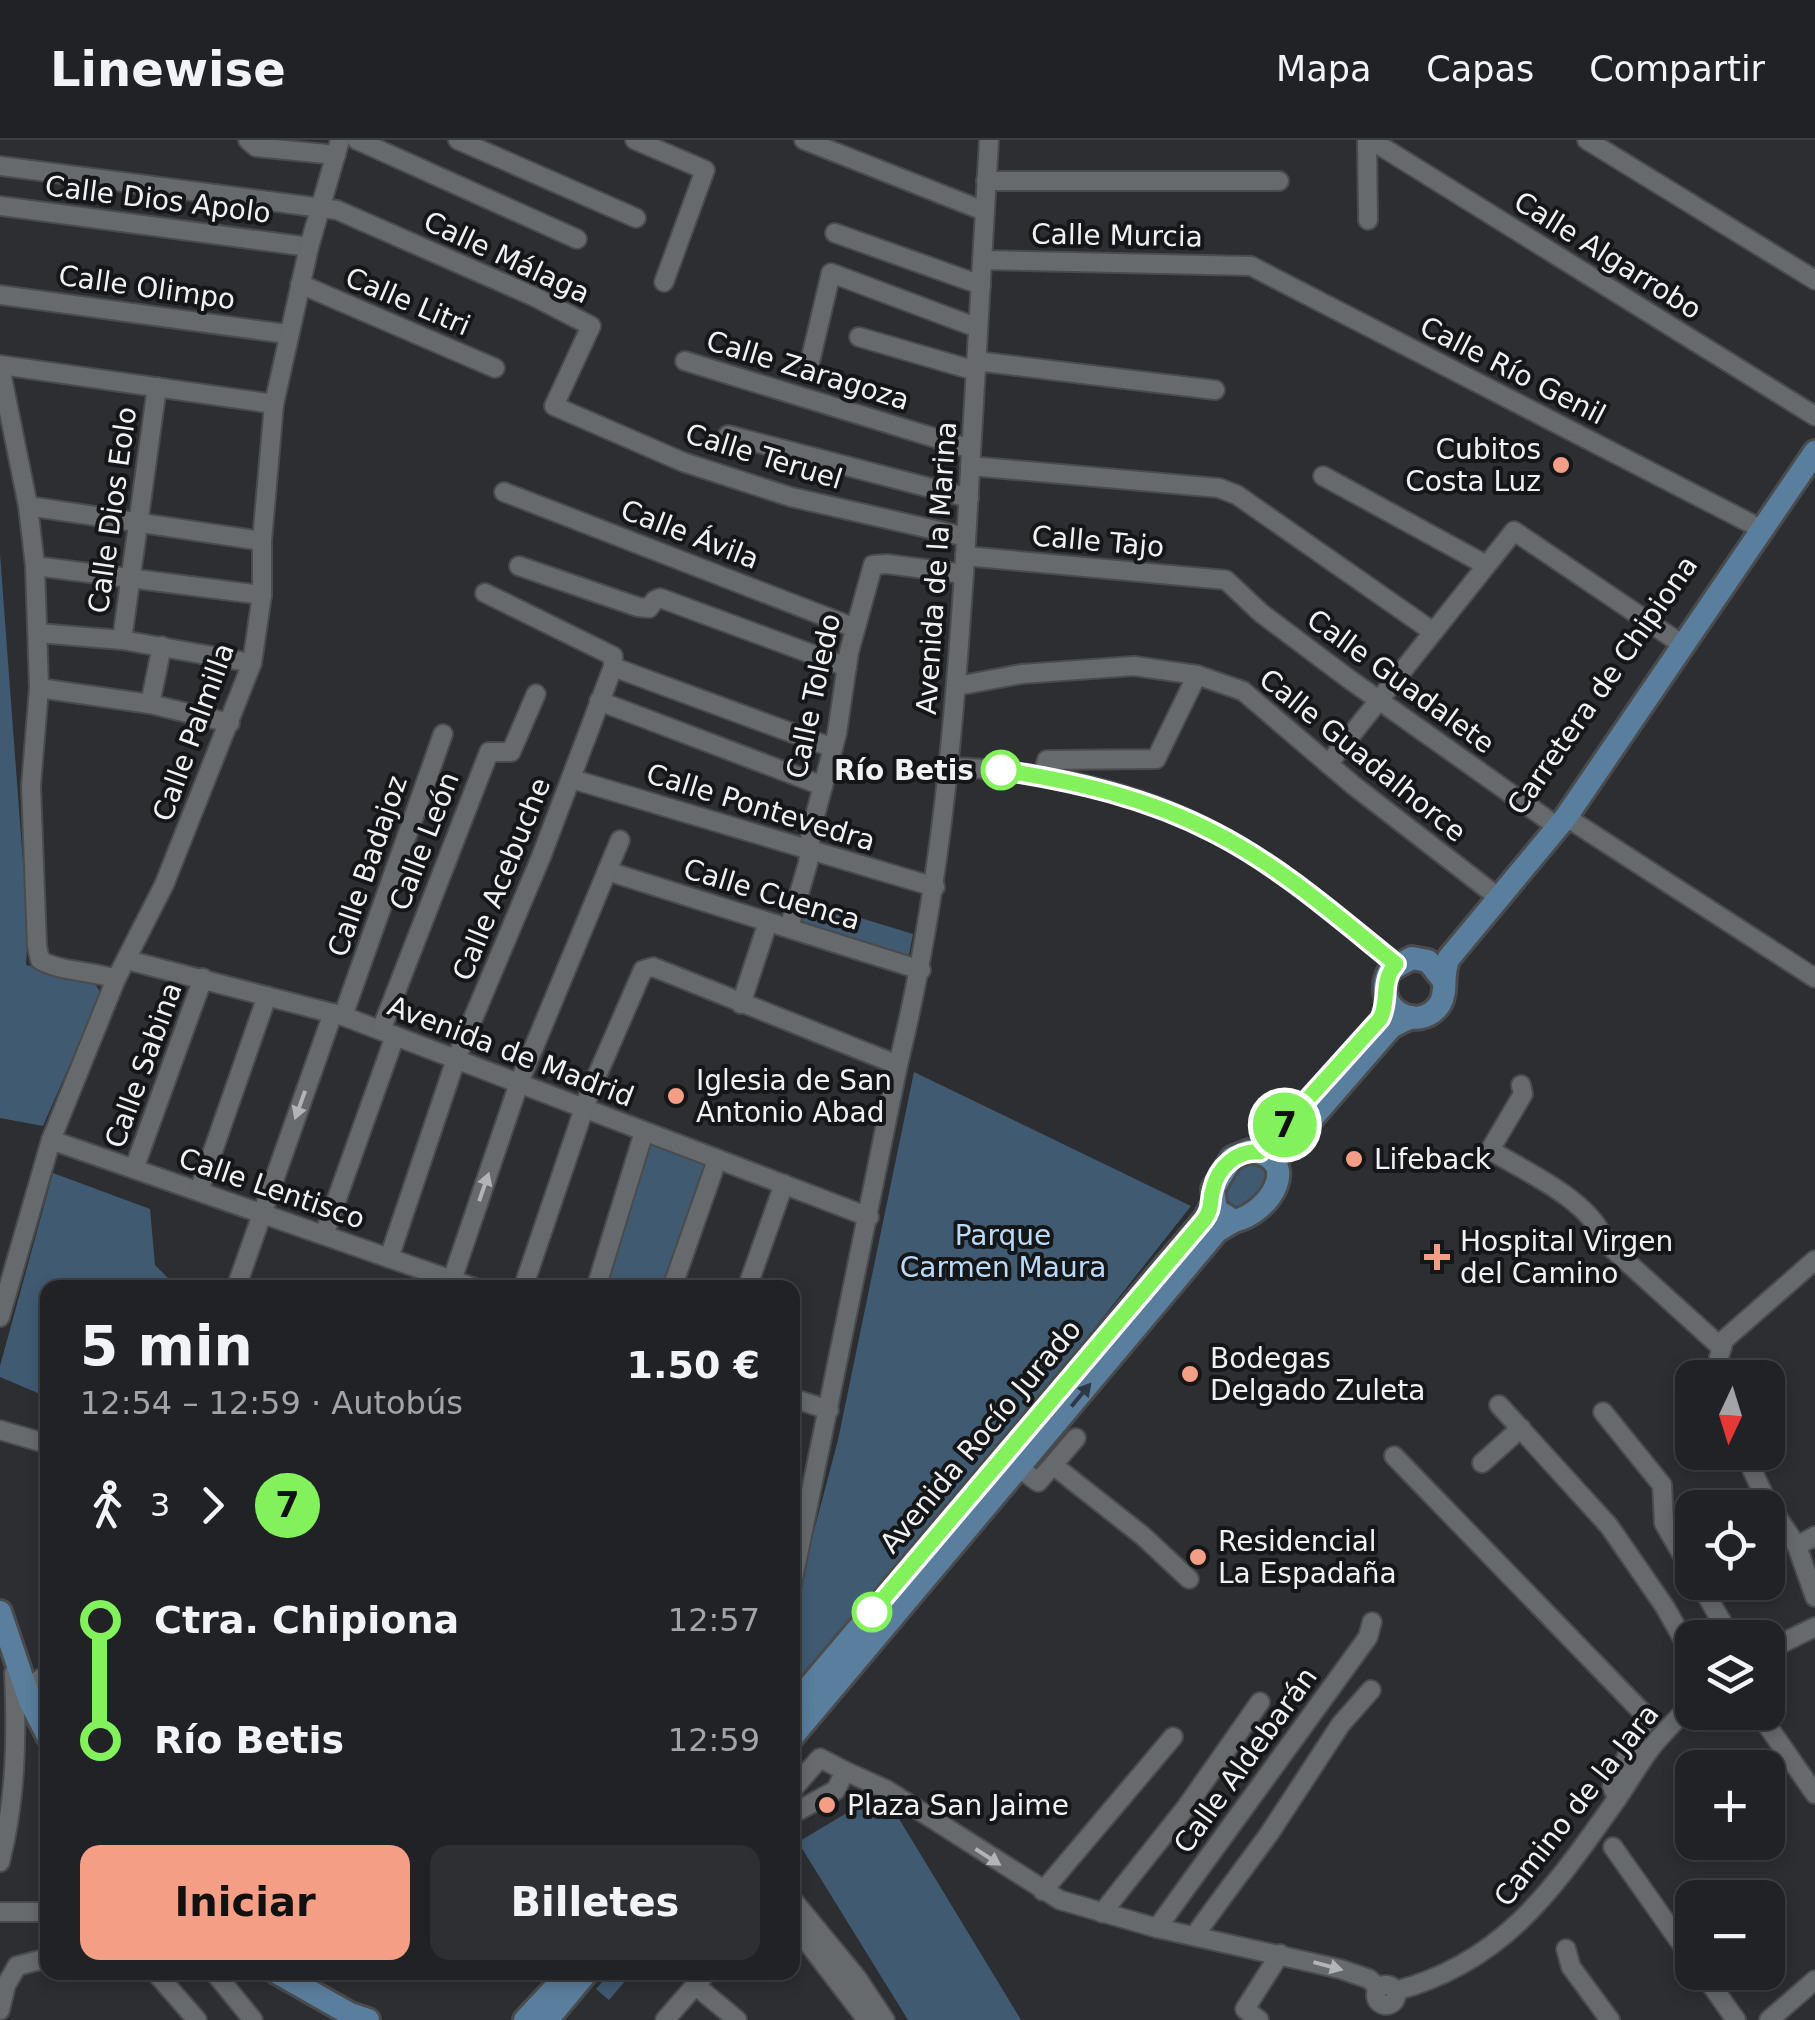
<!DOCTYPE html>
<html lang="es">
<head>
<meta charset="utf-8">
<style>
  body { margin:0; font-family:"DejaVu Sans",sans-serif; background:#2d2f32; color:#f1f3f6; height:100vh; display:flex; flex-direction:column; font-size:38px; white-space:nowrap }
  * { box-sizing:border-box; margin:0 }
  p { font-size:32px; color:#a2a4a7 }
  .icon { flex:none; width:55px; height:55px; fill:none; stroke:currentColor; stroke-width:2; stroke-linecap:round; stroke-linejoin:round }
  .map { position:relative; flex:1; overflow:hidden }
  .drawer { position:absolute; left:40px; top:1140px; width:760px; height:700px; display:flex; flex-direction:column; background:#212225; border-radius:20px; box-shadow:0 5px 15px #0003,0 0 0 2px #3e3f42 }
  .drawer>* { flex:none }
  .badge { padding:0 20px; border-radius:32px; font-size:35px; line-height:65px }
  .needle { width:65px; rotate:184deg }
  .buttons { position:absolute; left:1675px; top:1220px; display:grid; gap:20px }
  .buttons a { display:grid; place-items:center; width:110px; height:110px; border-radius:20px; background:#212225; box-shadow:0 5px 15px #0003,0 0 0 2px #3e3f42; font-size:50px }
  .map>.badge { position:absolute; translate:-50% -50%; box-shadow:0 0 0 5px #fff }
  .legs { display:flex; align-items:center; gap:15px; height:110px; padding:0 40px; font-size:32px }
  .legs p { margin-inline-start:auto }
  .summary { display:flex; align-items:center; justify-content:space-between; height:170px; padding:0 40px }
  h1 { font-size:55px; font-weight:600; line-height:75px }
  .primary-button { display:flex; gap:20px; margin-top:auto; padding:20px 40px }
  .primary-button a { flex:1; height:115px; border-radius:20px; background:#f49e86; color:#111; font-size:40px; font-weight:600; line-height:115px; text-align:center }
  .primary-button a+a { background:#2d2f32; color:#f1f3f6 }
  ul { padding:0 40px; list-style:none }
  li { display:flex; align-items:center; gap:35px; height:120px; font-size:38px }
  li i { display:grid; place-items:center; width:15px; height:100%; margin:0 12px; background:currentColor }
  li i::after { content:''; width:25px; height:25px; margin:-12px; border:8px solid; border-radius:50%; background:#212225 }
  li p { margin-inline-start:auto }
  li:first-child i { background:linear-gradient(#0000 50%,currentColor 0) }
  li:last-child i { background:linear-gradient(currentColor 50%,#0000 0) }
  header { display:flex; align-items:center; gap:60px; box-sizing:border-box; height:140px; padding:0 50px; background:#212225; border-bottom:2px solid #3e3f42 }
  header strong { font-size:48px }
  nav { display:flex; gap:55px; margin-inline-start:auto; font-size:35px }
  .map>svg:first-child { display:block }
  .green { fill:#405a72 }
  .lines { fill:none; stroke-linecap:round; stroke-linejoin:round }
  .minor-casing { stroke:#4a4b4d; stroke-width:22 }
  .major-casing { stroke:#4a4b4d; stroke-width:28 }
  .minor { stroke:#676a6c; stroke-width:18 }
  .major { stroke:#5a7e9d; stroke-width:22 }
  .oneway { fill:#b2b4b6 }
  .oneway2 { fill:#2d3a46 }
  .line-1-casing { stroke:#fff; stroke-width:22 }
  .line-1 { stroke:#83f15b; stroke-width:15 }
  .poi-dot { fill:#f49e86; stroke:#151617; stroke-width:4 }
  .stop-1-dot { fill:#fff; stroke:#83f15b; stroke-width:5 }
  .labels { text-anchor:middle; stroke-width:8; stroke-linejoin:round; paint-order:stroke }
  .street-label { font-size:28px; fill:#f0f1f3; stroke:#151617 }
  .poi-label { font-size:28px; fill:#f0f1f3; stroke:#151617; text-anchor:start }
  .stop-label { font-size:28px; font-weight:bold; fill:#f0f1f3; stroke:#151617; text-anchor:end }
  .park-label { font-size:28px; fill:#badaf9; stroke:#151617 }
</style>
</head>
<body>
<header>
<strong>Linewise</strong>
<nav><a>Mapa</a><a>Capas</a><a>Compartir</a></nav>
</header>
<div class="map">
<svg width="1815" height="1880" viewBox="0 0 1815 1880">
  <rect width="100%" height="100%" fill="#2c2e31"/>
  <!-- green -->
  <g class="green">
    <polygon points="0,414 28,790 26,825 93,841 101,853 43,986 0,978"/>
    <polygon points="805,761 913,794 908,820 796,786"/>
    <polygon points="914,932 1191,1066 950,1371 793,1554 793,1470 838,1300"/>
    <polygon points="644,992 717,1020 673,1147 595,1148"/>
    <polygon points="1250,1019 1270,1031 1268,1046 1241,1073 1224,1064 1222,1045"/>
    <polygon points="53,1033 150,1069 155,1125 177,1147 48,1148 47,1257 0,1237 0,1226"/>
    <polygon points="877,1655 887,1659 1021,1880 908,1880 798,1702"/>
    <polygon points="610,1833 632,1833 609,1860 596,1849"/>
  </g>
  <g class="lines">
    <defs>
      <g id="minor">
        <polyline points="248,0 256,7 336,15"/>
        <polyline points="357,0 577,99"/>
        <polyline points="458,0 636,78"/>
        <polyline points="635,0 705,30 664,142"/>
        <polyline points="804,0 984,71"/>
        <polyline points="1367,0 1368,80"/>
        <polyline points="1371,0 1815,276"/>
        <polyline points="1587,0 1815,140"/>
        <polyline points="0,26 337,70 535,157 591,186 554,266 683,322 791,357 966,397"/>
        <polyline points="986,41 1279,41"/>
        <polyline points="0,66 309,107"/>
        <polyline points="835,93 981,145"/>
        <polyline points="982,120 1251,126 1750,383"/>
        <polyline points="300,144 495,228"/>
        <polyline points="0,155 287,194"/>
        <polyline points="859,197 976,231"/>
        <polyline points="685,221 971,309"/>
        <polyline points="976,221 1215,250"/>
        <polyline points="0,225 274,264"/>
        <polyline points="809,226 831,133 978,188"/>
        <path d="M0,227L28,366L35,426L39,548L31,646L37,806L40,820C61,832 93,831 116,839"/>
        <polyline points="728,295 969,358"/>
        <polyline points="970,326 1219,348 1237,355 1432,491"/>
        <polyline points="1323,336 1486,425"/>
        <polyline points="504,352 855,488"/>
        <polyline points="28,366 262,401"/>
        <polyline points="965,416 1226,440 1261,473 1349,539 1548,680"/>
        <polyline points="35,426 262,455"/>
        <polyline points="519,426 638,467 649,468 655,460 660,458 847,527"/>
        <polyline points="38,493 122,500 252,523"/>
        <polyline points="122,500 157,247"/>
        <polyline points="613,527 833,608"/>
        <polyline points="957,546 1021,534 1134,526 1197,535 1243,551 1353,645 1490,751"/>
        <polyline points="39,548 150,564 230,583"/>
        <polyline points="599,561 823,646"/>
        <polyline points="150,564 162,506"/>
        <polyline points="1328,624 1514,391 1674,499"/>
        <path d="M949,627C1040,630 1135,650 1216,693C1281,728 1339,778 1396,824"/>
        <polyline points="1042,637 1047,620 1156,619 1197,535"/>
        <polyline points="572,639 935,747"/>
        <polyline points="1566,677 1815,838"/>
        <polyline points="607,731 921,830"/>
        <polyline points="789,788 808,723 811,691 837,593 849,512 873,425 887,424 964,434"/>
        <polyline points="127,820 343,876 869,1077"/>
        <polyline points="741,864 768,782"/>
        <polyline points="343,876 443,594"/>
        <polyline points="381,890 489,612 511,612 536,554"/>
        <path d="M1521,945L1523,954L1490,1010C1526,1032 1592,1061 1605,1102L1722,1208"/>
        <polyline points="51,1000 475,1148"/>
        <polyline points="134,1029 203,838"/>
        <polyline points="199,1051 267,856"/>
        <polyline points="324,1095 395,896"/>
        <polyline points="389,1118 456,919 541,717 613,527 613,516 485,453"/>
        <polyline points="452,1140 519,943 620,700"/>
        <polyline points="236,1148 333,873"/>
        <polyline points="523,1148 589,954 643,830 653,827 898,925"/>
        <polyline points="596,1148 644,992"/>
        <polyline points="672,1148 717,1020"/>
        <polyline points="747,1148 784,1044"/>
        <polyline points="0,1177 51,1000 116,839 164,745 252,523 262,455 262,401 274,264 309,107 340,0"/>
        <polyline points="1721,1238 1719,1217 1724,1200 1815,1120"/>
        <polyline points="792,1258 829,1270"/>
        <polyline points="1499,1265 1609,1386 1665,1467 1692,1515"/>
        <polyline points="1603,1272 1662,1345 1664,1383 1692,1432"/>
        <polyline points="0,1290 48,1304"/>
        <polyline points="1744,1312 1767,1362 1797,1406 1815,1457"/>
        <polyline points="1394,1316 1644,1574 1643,1584 1612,1646 1617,1659"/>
        <polyline points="1482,1323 1521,1288"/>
        <polyline points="1053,1325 1143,1396 1189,1439"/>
        <polyline points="1019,1328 1038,1342 1076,1298"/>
        <polyline points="1797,1406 1815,1396"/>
        <polyline points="1699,1442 1731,1498"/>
        <path d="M792,1444L898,925C941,749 955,581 966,401C974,267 981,134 989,0"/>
        <polyline points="1768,1510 1815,1487"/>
        <polyline points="25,1549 48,1534"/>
        <polyline points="1758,1572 1815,1654"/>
        <polyline points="845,1631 887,1650 1060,1760 1157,1788 1340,1829 1369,1839 1379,1848"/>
        <polyline points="792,1650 820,1618 845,1631 836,1650 792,1674"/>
        <polyline points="1613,1707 1692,1819"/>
        <path d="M0,1722C16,1660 17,1596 14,1533"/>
        <polyline points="1043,1751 1173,1597"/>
        <polyline points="792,1759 857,1838 885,1880"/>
        <polyline points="0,1772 48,1772"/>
        <polyline points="1102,1773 1187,1666 1260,1562"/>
        <polyline points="792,1782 867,1880"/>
        <polyline points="1157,1788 1368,1497 1372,1482"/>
        <polyline points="1194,1796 1269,1694 1341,1584 1371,1550"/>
        <polyline points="1566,1809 1571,1827 1610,1880"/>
        <polyline points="155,1832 197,1880"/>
        <polyline points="214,1832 253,1880"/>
        <polyline points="1702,1832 1736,1880"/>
        <polyline points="695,1845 737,1880"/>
        <circle cx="1386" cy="1855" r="10"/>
        <path d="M1395,1851C1502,1823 1551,1752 1612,1666C1627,1646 1639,1622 1655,1603C1667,1589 1680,1576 1692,1563"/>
        <polyline points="0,1870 6,1845 17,1826 48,1818"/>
        <polyline points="665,1880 707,1832"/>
        <polyline points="1259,1880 1245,1869 1280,1814"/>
        <polyline points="1769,1880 1815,1840"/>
      </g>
      <g id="major">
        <path d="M1443,840L1428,821L1412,818L1390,830C1369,867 1418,896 1440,864C1448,850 1441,833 1449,818L1566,677L1815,312"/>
        <path d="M1249,1011C1304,1017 1271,1073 1234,1081L1216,1070L1213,1049L1232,1018Z"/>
        <polyline points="1274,1022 1391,887 1411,877"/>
        <polyline points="0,1472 30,1561 48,1596"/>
        <polyline points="792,1567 1204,1080 1213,1064"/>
        <polyline points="792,1597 1217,1091 1234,1081"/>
        <polyline points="276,1832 350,1874 368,1880"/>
        <polyline points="525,1880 570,1832"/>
        <polyline points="547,1880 587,1832"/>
      </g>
    </defs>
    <!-- minor casing -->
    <use href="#minor" class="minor-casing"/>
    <!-- major casing -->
    <use href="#major" class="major-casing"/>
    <!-- minor -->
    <use href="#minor" class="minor"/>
    <!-- major -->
    <use href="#major" class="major"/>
  </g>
  <!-- one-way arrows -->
  <defs><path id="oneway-solid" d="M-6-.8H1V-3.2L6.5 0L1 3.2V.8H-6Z" transform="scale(2.5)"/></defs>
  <g class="oneway">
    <use href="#oneway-solid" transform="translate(300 965) rotate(110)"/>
    <use href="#oneway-solid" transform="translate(484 1047) rotate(-71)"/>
    <use href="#oneway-solid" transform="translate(988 1717) rotate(33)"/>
    <use href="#oneway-solid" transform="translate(1328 1826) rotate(15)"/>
  </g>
  <use class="oneway2" href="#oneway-solid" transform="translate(1081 1255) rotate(-50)"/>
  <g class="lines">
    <defs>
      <path id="line-1" d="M872,1472L1204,1080C1213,1068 1209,1062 1213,1049C1218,1027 1237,1010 1260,1012L1380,879C1390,860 1380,841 1396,824C1339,778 1280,726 1215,693C1148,658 1074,641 1001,630"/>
    </defs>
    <!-- line-1 casing -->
    <use href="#line-1" class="line-1-casing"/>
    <!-- line-1 -->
    <use href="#line-1" class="line-1"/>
  </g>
  <!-- markers -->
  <g class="poi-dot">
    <circle cx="1561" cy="325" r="10"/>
    <circle cx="676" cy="956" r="10"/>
    <circle cx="1354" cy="1019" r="10"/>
    <path d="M1432 1102h10v10h10v10h-10v10h-10v-10h-10v-10h10z"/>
    <circle cx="1190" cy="1234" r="10"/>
    <circle cx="1198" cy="1417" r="10"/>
    <circle cx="827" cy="1665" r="10"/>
  </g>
  <g class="stop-1-dot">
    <circle cx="1001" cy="630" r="18"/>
    <circle cx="872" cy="1472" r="18"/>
  </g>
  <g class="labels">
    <!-- street labels -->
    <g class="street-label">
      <text transform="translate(158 59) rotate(7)" y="10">Calle Dios Apolo</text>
      <text transform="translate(1117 95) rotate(1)" y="10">Calle Murcia</text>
      <text transform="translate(1608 115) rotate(32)" y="10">Calle Algarrobo</text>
      <text transform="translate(507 117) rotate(25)" y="10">Calle Málaga</text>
      <text transform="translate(147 147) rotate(8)" y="10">Calle Olimpo</text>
      <text transform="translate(408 161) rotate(23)" y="10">Calle Litri</text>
      <text transform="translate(808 230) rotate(17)" y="10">Calle Zaragoza</text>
      <text transform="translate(1513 230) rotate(27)" y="10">Calle Río Genil</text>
      <text transform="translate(764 316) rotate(17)" y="10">Calle Teruel</text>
      <text transform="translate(112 370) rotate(-82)" y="10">Calle Dios Eolo</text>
      <text transform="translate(690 394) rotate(21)" y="10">Calle Ávila</text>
      <text transform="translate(1098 401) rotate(5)" y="10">Calle Tajo</text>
      <text transform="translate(936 428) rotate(-86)" y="10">Avenida de la Marina</text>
      <text transform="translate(1401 541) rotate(36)" y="10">Calle Guadalete</text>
      <text transform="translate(1602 545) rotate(-55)" y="10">Carretera de Chipiona</text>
      <text transform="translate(813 556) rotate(-78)" y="10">Calle Toledo</text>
      <text transform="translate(193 592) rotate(-70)" y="10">Calle Palmilla</text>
      <text transform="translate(1363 615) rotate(39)" y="10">Calle Guadalhorce</text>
      <text transform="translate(761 667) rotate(17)" y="10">Calle Pontevedra</text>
      <text transform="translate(424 701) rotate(-69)" y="10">Calle León</text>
      <text transform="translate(367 726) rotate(-71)" y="10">Calle Badajoz</text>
      <text transform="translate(501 739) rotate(-68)" y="10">Calle Acebuche</text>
      <text transform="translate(772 754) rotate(17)" y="10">Calle Cuenca</text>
      <text transform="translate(511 911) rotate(21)" y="10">Avenida de Madrid</text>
      <text transform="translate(143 925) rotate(-70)" y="10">Calle Sabina</text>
      <text transform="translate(272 1048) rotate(19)" y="10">Calle Lentisco</text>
      <text transform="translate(980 1296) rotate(-50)" y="10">Avenida Rocío Jurado</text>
      <text transform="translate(1245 1620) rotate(-54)" y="10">Calle Aldebarán</text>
      <text transform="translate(1576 1665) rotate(-52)" y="10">Camino de la Jara</text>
    </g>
    <!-- poi labels -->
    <g class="poi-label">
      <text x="1541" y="319" text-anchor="end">Cubitos<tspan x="1541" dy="32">Costa Luz</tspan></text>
      <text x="696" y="950">Iglesia de San<tspan x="696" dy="32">Antonio Abad</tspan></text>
      <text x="1374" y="1029">Lifeback</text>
      <text x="1460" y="1111">Hospital Virgen<tspan x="1460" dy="32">del Camino</tspan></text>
      <text x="1210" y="1228">Bodegas<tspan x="1210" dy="32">Delgado Zuleta</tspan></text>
      <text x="1218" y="1411">Residencial<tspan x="1218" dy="32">La Espadaña</tspan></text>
      <text x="847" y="1675">Plaza San Jaime</text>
    </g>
    <!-- stop labels -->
    <g class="stop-label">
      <text x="974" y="640">Río Betis</text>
    </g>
    <!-- park labels -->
    <g class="park-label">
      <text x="1003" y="1105">Parque<tspan x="1003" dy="32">Carmen Maura</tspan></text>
    </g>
  </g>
</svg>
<div class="buttons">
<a><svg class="needle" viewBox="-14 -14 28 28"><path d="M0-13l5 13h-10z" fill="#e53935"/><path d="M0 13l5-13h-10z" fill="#a2a4a7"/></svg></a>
<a><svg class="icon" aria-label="locate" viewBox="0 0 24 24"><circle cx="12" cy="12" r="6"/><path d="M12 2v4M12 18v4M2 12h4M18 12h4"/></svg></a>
<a><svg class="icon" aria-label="layers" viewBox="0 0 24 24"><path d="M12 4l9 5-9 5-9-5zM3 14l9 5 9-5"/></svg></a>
<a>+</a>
<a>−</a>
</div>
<b class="badge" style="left:1285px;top:985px;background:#83f15b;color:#111">7</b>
<section class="drawer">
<div class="summary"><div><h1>5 min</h1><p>12:54 – 12:59 · Autobús</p></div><b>1.50 €</b></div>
<div class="legs"><svg class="icon" aria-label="walk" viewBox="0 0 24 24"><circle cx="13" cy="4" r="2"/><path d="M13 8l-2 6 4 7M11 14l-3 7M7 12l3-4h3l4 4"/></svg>3<svg class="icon" aria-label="forward" viewBox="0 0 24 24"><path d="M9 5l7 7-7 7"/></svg><b class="badge" style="background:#83f15b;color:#111">7</b></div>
<ul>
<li><i style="color:#83f15b"></i><b>Ctra. Chipiona</b><p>12:57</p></li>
<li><i style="color:#83f15b"></i><b>Río Betis</b><p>12:59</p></li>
</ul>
<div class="primary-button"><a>Iniciar</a><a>Billetes</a></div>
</section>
</div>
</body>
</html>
